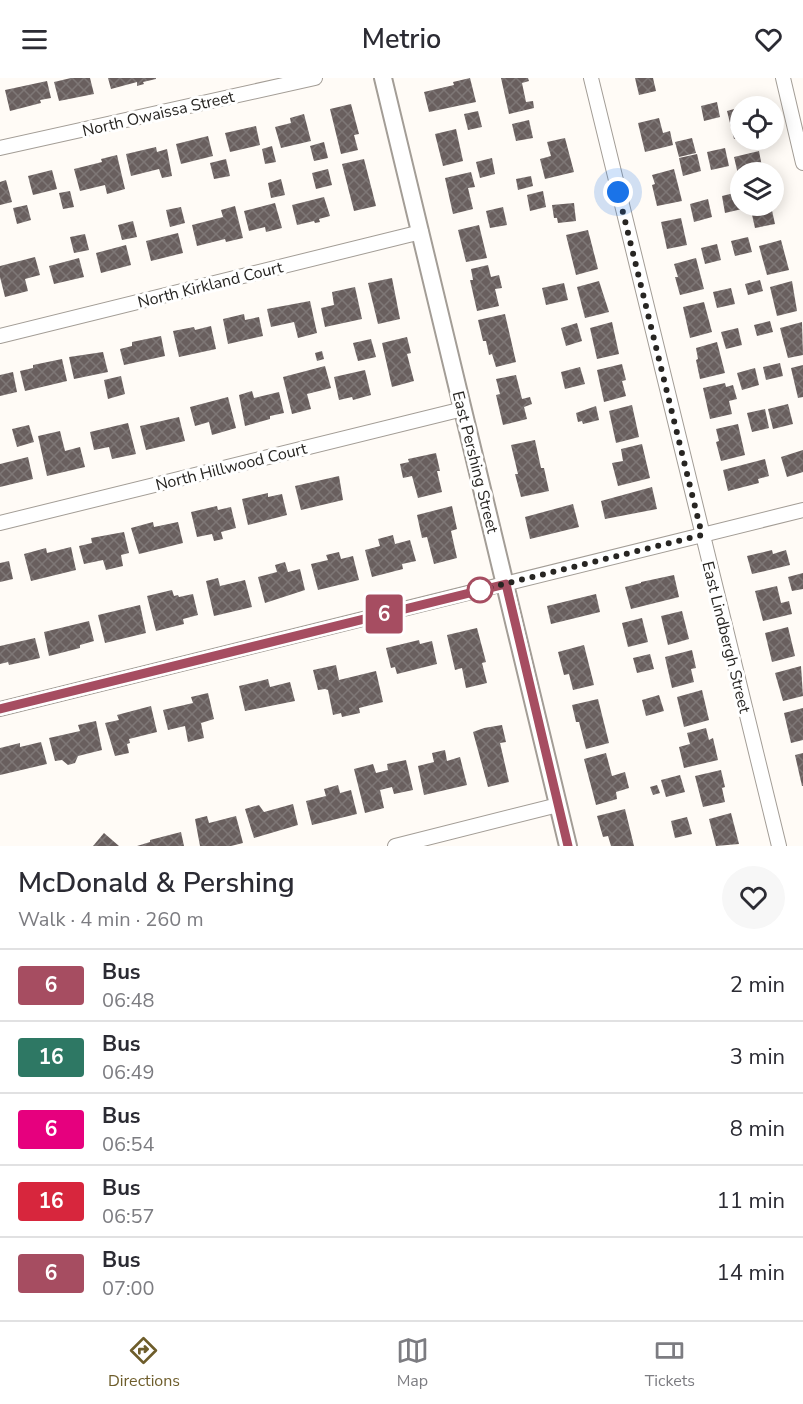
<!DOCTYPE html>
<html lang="en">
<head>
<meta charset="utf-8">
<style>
  body { margin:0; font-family:"Nunito Sans",sans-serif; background:#f7f7f7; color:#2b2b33; height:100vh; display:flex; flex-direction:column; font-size:22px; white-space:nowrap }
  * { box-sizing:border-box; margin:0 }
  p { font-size:20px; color:#7c7c81 }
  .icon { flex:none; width:33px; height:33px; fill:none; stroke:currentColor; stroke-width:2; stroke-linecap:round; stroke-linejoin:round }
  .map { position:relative; height:768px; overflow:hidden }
  .panel { display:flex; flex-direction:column; background:#fff; flex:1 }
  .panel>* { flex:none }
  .badge { padding:0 12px; border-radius:4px; font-size:21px; line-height:39px }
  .buttons { position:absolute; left:730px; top:18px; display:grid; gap:12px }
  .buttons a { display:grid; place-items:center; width:54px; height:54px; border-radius:50%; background:#fff; box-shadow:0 3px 15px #0003; font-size:30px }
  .you { position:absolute; width:30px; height:30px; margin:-15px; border:4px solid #fff; border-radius:50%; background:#1a73e8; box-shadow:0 0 0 9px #1a73e833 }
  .map>.badge { position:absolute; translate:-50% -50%; box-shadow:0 0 0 3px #fff }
  .round { display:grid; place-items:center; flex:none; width:63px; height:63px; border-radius:32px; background:#f7f7f7 }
  .headline { display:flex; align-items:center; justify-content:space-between; height:102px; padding:0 18px }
  h1 { font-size:28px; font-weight:600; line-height:45px }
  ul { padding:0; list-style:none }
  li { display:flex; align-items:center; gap:18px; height:72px; padding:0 18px; border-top:2px solid #e1e1e2 }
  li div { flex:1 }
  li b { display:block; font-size:22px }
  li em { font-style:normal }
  li .badge { min-width:66px; font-weight:700; text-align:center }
  header { display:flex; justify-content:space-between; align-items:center; height:78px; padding:0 18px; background:#fff; font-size:27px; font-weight:600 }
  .menu { display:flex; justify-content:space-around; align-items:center; height:84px; border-top:2px solid #e1e1e2; background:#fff; font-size:16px; color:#7c7c81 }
  .menu a { display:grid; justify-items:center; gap:3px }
  .menu .selected { color:#6e5d2b }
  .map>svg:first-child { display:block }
  .building { fill:url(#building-cross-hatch) }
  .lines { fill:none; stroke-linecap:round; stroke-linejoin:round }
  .minor-casing { stroke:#a39d96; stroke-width:16 }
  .tertiary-casing { stroke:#a39d96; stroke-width:20 }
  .minor { stroke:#fff; stroke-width:14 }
  .tertiary { stroke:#fff; stroke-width:16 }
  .line-casing { stroke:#fff; stroke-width:14 }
  .line { stroke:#a64d61; stroke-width:9 }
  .walk { stroke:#272522; stroke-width:6; stroke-dasharray:0 10.8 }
  .stop-dot { fill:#fff; stroke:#a64d61; stroke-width:3 }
  .labels { text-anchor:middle; stroke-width:6; stroke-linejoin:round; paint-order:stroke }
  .street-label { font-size:16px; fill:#272522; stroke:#fff }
</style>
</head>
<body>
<header><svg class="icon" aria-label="menu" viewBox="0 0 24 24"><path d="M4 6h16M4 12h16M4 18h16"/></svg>Metrio<svg class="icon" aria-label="heart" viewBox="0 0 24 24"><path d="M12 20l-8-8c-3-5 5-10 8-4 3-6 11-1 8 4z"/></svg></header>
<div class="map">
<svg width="803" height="768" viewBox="0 0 803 768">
  <defs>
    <pattern id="building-cross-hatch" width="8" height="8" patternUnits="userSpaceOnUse" patternTransform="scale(1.5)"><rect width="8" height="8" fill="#695f5e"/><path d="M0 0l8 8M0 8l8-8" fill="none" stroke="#7e7776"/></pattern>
  </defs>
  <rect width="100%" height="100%" fill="#fffbf6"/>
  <!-- building -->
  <g class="building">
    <polygon points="71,0 90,0 94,16 59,23 54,4"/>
    <polygon points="108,0 156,0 156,1 143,4 144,6 137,8 137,4 111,11"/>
    <polygon points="470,0 476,24 429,34 424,14 454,7 453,4"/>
    <polygon points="501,0 528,0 529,3 522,5 526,24 533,23 534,30 509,36"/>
    <polygon points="635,0 653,0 656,13 639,17"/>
    <polygon points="47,3 51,20 40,22 41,25 10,33 5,12"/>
    <polygon points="717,24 720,39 704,43 701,28"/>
    <polygon points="351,26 359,56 354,57 358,72 341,76 330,31"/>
    <polygon points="741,29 741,59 734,61 727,33"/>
    <polygon points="478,33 482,49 468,52 464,36"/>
    <polygon points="304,36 311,63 281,70 275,49 291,45 290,40"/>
    <polygon points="659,40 663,55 670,53 673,67 645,74 638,45"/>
    <polygon points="529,42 533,60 516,63 512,46"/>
    <polygon points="256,48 260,67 230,74 225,55"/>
    <polygon points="456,51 463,83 443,88 435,56"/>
    <polygon points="208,58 213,78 181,86 176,66"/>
    <polygon points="565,60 574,94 545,101 540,81 551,78 547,64"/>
    <polygon points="692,60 696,75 679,79 675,64"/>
    <polygon points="324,64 328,80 314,83 310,68"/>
    <polygon points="272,68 276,84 265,86 262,71"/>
    <polygon points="156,69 157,74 167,71 172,98 162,100 159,91 131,98 126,76"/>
    <polygon points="725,70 729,88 711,92 707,74"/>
    <polygon points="759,73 763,94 741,94 740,105 734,79"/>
    <polygon points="697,76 701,93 683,98 679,80"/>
    <polygon points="117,77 125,111 107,116 105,107 80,113 74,91 102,84 101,81"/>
    <polygon points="492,80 495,96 480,100 476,84"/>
    <polygon points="226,81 230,98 214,101 210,85"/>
    <polygon points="364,81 376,128 354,133 342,86"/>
    <polygon points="328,91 332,107 316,111 312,95"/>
    <polygon points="674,91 682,123 657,128 652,107 655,106 652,97"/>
    <polygon points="52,92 57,111 33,117 28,98"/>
    <polygon points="471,94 475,109 468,110 473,131 453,136 445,100"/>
    <polygon points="531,98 533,108 518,112 516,101"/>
    <polygon points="281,101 285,117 271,120 268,105"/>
    <polygon points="6,102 12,124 0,127 0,104"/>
    <polygon points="70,113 74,129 63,131 59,115"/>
    <polygon points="543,113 546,129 530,133 527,117"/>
    <polygon points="738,114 742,131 725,135 722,118"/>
    <polygon points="324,119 330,138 319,141 320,144 315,145 314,143 297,147 292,127"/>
    <polygon points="708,121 712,139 694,144 690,126"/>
    <polygon points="275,125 282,150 266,154 265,149 249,153 244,133"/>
    <polygon points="574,125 576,143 558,145 557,140 554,140 552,127"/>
    <polygon points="27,127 31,142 17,146 13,130"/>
    <polygon points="235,128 243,160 226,164 225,161 197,168 192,147 223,139 221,132"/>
    <polygon points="750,128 771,128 775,146 755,150"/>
    <polygon points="181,129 185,145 170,149 166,132"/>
    <polygon points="503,129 507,147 490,150 486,133"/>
    <polygon points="681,140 687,167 667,171 661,144"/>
    <polygon points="133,143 137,159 122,162 118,147"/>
    <polygon points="479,147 487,180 466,184 458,152"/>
    <polygon points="588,152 598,191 576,197 566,157"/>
    <polygon points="178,155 183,175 151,183 146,163"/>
    <polygon points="85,156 89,172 74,175 70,159"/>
    <polygon points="748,159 752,174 735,178 731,163"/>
    <polygon points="781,162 789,192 767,197 759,168"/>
    <polygon points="717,166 721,182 705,186 701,170"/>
    <polygon points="126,167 131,187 101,195 96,175"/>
    <polygon points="35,179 40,197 25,201 28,213 5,219 0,199 0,188"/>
    <polygon points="79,180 84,199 54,206 49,188"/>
    <polygon points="696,180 704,211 680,217 675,199 678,199 674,186"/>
    <polygon points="488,187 491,199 499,197 502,210 495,211 499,228 477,233 470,202 473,202 471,191"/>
    <polygon points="392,200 400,241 378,246 368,205"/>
    <polygon points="760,202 763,213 748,217 745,206"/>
    <polygon points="599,203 609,234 585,240 577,209"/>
    <polygon points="792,203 797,233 777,238 770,209"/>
    <polygon points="564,205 568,222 546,227 542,210"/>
    <polygon points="355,209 362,241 325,249 321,230 334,227 332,214"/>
    <polygon points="731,210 735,226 717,230 713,214"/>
    <polygon points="310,223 317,255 298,260 294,244 271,249 267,231"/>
    <polygon points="704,224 712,254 690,260 683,229"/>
    <polygon points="244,236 245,242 259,239 263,258 228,266 223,241"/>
    <polygon points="505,236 516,284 496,289 492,276 489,277 486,263 483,263 478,242"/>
    <polygon points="770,243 773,254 757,258 754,247"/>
    <polygon points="612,244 619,276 597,281 590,250"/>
    <polygon points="802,244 803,277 788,280 780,250"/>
    <polygon points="577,245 582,263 566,268 561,250"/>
    <polygon points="211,248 216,271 179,279 173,253 194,249 195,252"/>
    <polygon points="738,250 742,267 726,271 721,254"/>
    <polygon points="161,258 165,278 124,287 120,271 132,268 132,264"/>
    <polygon points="407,259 411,275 407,276 414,303 392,309 382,265"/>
    <polygon points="371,261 376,279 358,283 353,265"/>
    <polygon points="717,264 725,295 700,301 696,282 698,281 696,270"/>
    <polygon points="322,273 324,281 317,283 315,275"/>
    <polygon points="103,274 108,294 74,301 69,279"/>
    <polygon points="62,281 67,303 25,313 20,293 33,290 33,287"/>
    <polygon points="780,285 783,298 766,302 763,289"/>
    <polygon points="622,286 626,302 622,303 626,318 604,324 597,292"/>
    <polygon points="803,287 803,319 798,320 791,290"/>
    <polygon points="325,288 331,310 307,316 311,331 292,336 283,299"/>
    <polygon points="580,289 585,306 565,311 561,294"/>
    <polygon points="755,290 759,307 742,312 737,295"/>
    <polygon points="365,292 371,317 353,322 352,319 339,322 334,299"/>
    <polygon points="13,294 17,314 0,318 0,297"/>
    <polygon points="516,297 522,321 530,319 532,326 524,329 527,341 503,347 496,317 500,316 496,301"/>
    <polygon points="121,298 125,316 108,321 104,302"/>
    <polygon points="725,305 726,309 733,307 737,321 729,323 732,336 710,341 703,310"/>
    <polygon points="252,313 254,320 279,314 284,335 270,338 270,341 245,348 239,317"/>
    <polygon points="228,319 236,350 212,357 209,344 195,348 190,329"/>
    <polygon points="788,326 793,346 773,351 768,331"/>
    <polygon points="632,327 639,359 616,365 609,333"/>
    <polygon points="596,328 599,342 583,346 582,343 578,344 576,335"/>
    <polygon points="765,331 769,350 752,354 747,335"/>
    <polygon points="179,339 185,363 146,372 140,348"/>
    <polygon points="128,345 136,376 112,381 109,369 94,372 90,354"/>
    <polygon points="738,346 745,377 721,383 716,364 719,363 716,351"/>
    <polygon points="29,347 34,364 17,369 12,351"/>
    <polygon points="60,353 65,373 80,369 85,389 47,398 38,358"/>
    <polygon points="535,362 541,390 544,390 549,413 521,419 515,396 518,396 511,367"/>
    <polygon points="642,366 650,400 618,408 612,385 623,383 621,371"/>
    <polygon points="803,372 803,394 787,399 781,379"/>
    <polygon points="436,375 440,393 437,393 442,414 418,420 412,398 403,400 400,386 409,384 408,381"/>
    <polygon points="28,379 33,401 0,409 0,386"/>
    <polygon points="765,381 769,398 758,401 759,405 728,413 723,392"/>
    <polygon points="339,398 343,422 301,432 295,408"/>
    <polygon points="652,409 657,431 605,441 601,423"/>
    <polygon points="268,415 268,419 282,416 287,437 248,447 242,421"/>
    <polygon points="573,426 579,449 530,461 525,439"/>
    <polygon points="217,428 218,432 231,429 236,450 221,454 223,461 214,463 212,456 197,459 191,434"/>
    <polygon points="452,428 457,451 451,453 457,480 434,486 427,459 422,460 417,437"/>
    <polygon points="153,444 154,449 178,444 183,465 139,476 131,450"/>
    <polygon points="124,454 129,475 121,477 123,488 106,492 103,482 84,486 79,468 92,465 91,460"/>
    <polygon points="393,457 395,466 410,462 416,483 402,486 403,491 372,499 365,472 380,468 378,461"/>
    <polygon points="71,469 76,492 31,503 24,476 46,470 47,475"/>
    <polygon points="772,472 773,476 786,472 790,487 752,496 747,478"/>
    <polygon points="339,474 341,481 353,478 359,502 318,512 311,486 328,482 326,477"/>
    <polygon points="9,483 13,501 0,504 0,485"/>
    <polygon points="285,484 288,494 300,491 305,512 265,525 258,499 277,494 275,487"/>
    <polygon points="803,495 803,511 792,513 788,499"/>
    <polygon points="674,497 679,519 631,531 625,509 641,505 641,504"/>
    <polygon points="218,500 220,508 245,502 252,529 214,538 206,503"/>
    <polygon points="777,508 781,525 789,523 792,536 763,543 755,513"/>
    <polygon points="172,512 174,518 178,517 179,519 193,516 198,537 183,541 184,546 156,553 147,518"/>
    <polygon points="596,516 600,534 551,546 547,528"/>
    <polygon points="140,527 146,555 105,565 98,537"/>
    <polygon points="682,533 689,561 668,567 661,538"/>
    <polygon points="642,540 648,564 628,569 622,545"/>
    <polygon points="89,543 94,563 80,567 80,570 49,578 44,554"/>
    <polygon points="788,549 795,578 772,584 765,555"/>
    <polygon points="477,550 486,584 482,585 487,605 466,610 462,590 455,592 447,557"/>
    <polygon points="35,560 40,580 9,587 8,584 0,586 0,568"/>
    <polygon points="419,562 420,566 432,563 437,586 397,596 395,589 391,590 386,570"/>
    <polygon points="584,567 594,607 573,612 569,596 564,597 558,574"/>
    <polygon points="692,572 696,590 691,591 694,604 672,610 665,579"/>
    <polygon points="650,576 654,591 637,595 633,580"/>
    <polygon points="336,587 339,602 376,593 383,624 359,630 360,635 342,639 341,635 333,637 328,612 325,611 318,612 313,592"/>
    <polygon points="801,588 803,618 783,623 775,595"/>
    <polygon points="268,601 270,609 290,604 295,623 245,633 239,608"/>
    <polygon points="702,612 709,642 684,649 677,619"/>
    <polygon points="208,615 214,641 201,645 204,660 188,664 185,648 168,652 163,632 193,625 191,619"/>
    <polygon points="659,617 664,633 646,638 642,622"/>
    <polygon points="598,621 609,665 586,671 579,644 576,644 572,627"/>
    <polygon points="151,628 157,654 129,661 130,665 127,666 129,675 115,678 105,645 119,642 117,637"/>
    <polygon points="803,630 803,662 791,665 784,635"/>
    <polygon points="96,643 102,672 78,678 75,685 68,687 62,682 55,683 49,660 80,653 78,647"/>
    <polygon points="502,647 506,664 500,665 509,704 488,709 473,654 484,650"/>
    <polygon points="706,650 709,662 713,660 718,682 684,690 679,669 690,666 687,655"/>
    <polygon points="41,664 47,686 0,697 0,670 20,665 20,669"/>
    <polygon points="445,672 447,683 460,679 467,707 424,717 418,688 434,684 432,675"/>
    <polygon points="606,675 612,698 625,694 629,710 616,714 617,721 596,727 584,681"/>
    <polygon points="803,675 803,708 802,708 795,677"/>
    <polygon points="406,682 413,712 394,716 392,709 380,712 384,730 365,735 354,691 373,686 376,695 388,692 387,686"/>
    <polygon points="721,692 725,709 722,710 725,724 703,729 695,698"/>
    <polygon points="680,697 685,714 666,719 661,702"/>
    <polygon points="338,707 340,715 351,712 357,736 312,747 306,723 326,718 324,711"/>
    <polygon points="657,707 660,715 653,717 650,709"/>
    <polygon points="293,726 298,747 254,760 245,731 259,727 264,734"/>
    <polygon points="625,731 634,768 611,768 608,758 603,759 597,738"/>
    <polygon points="731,735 739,766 716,768 709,741"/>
    <polygon points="207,738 209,745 236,738 243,765 231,768 200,768 195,741"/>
    <polygon points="687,739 692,756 675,760 671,743"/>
    <polygon points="181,754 184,768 137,768 150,764 150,762"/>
    <polygon points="104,755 119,768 93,768"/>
  </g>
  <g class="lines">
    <defs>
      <g id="minor">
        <polyline points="591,0 779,768"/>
        <polyline points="783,0 803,85"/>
        <polyline points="0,70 315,0"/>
        <polyline points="0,258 421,154"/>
        <polyline points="0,445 463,331"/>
        <polyline points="0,631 803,432"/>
        <polyline points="395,768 558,727"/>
      </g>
      <polyline id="tertiary" points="383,0 568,768"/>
    </defs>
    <!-- minor casing -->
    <use href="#minor" class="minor-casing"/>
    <!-- tertiary casing -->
    <use href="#tertiary" class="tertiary-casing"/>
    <!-- minor -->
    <use href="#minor" class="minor"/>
    <!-- tertiary -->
    <use href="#tertiary" class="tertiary"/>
  </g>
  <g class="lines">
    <defs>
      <polyline id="line" points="0,631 506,506 568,768"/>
    </defs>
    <!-- line casing -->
    <use href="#line" class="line-casing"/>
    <!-- line -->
    <use href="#line" class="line"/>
    <!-- walk -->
    <polyline class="walk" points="480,512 702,457 618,114"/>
  </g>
  <!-- markers -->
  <circle class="stop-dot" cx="480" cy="512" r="12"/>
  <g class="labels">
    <!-- street labels -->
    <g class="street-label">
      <text transform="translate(158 35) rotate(-13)" y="6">North Owaissa Street</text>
      <text transform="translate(210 206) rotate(-14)" y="6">North Kirkland Court</text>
      <text transform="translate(476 384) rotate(76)" y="6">East Pershing Street</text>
      <text transform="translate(231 388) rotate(-14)" y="6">North Hillwood Court</text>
      <text transform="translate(727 559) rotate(76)" y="6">East Lindbergh Street</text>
    </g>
  </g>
</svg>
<div class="buttons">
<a><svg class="icon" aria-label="locate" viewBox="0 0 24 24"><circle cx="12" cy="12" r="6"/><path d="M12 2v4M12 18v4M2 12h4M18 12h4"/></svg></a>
<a><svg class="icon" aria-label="layers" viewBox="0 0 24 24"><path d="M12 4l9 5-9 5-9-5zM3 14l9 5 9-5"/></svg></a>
</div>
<div class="you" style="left:618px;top:114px"></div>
<b class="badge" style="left:384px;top:536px;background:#a64d61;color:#fff">6</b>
</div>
<section class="panel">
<div class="headline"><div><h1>McDonald &amp; Pershing</h1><p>Walk · 4 min · 260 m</p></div><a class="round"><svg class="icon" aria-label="heart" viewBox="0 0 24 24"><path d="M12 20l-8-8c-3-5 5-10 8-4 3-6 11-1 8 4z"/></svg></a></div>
<ul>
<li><span class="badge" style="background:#a64d61;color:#fff">6</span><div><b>Bus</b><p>06:48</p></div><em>2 min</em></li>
<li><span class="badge" style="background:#2e7864;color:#fff">16</span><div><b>Bus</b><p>06:49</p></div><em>3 min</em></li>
<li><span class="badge" style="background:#e6007e;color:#fff">6</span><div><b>Bus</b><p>06:54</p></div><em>8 min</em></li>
<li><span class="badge" style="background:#d7263d;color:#fff">16</span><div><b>Bus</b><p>06:57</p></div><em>11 min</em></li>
<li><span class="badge" style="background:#a64d61;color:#fff">6</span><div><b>Bus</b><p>07:00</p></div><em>14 min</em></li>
</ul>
</section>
<nav class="menu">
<a class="selected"><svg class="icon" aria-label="directions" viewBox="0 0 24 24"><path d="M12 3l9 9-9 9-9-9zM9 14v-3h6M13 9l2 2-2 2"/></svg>Directions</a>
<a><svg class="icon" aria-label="map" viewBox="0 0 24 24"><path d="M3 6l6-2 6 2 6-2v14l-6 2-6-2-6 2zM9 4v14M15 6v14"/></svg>Map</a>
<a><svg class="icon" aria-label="tickets" viewBox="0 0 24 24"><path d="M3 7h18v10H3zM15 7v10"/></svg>Tickets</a>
</nav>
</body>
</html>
